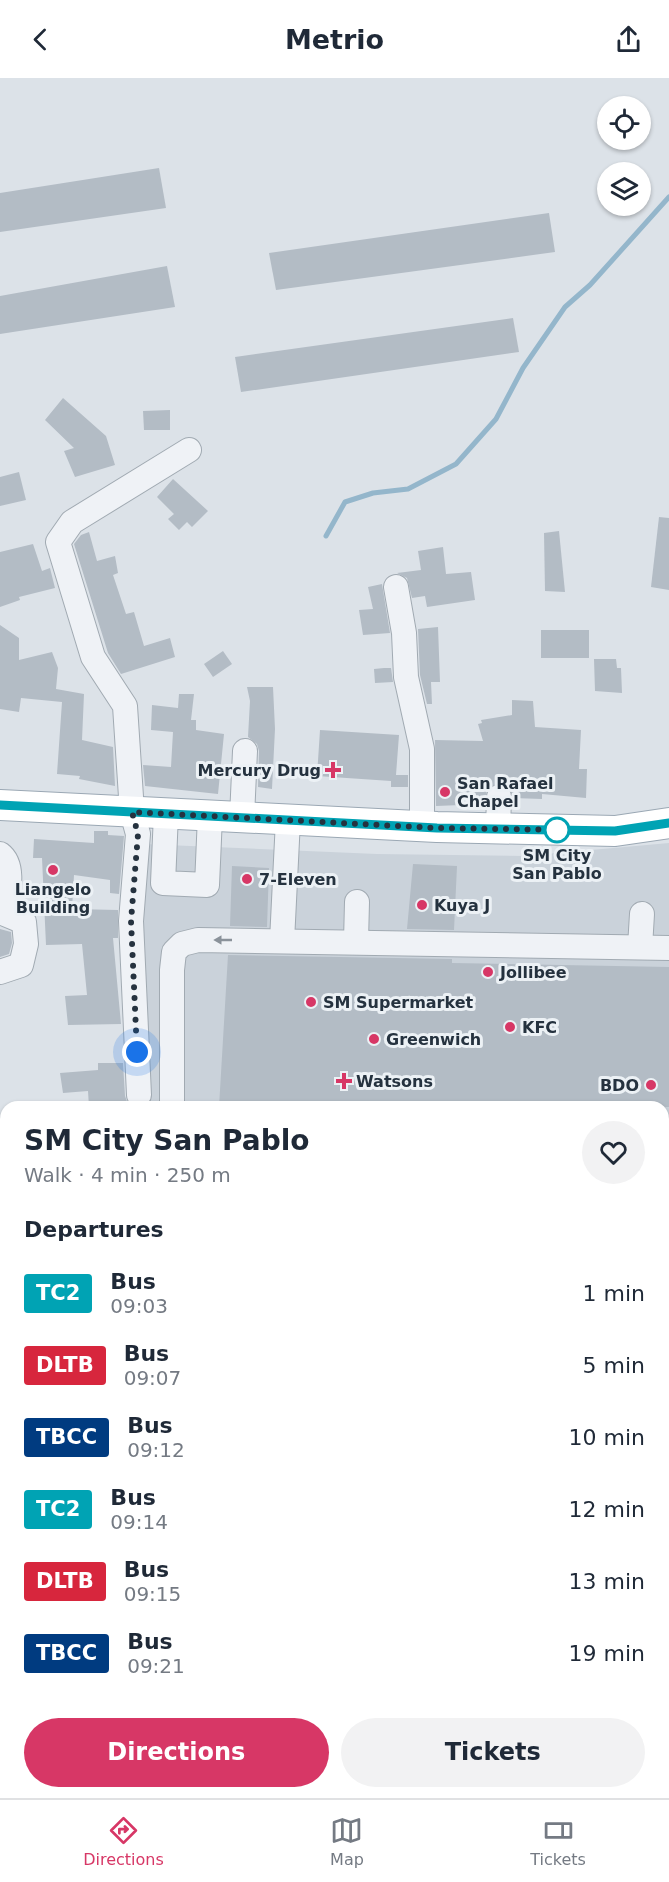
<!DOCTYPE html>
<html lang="en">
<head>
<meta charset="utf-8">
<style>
  body { margin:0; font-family:"DejaVu Sans",sans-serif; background:#f2f2f3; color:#1f2937; height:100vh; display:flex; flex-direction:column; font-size:22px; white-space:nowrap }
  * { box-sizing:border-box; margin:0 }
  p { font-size:20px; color:#747a83 }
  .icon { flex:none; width:33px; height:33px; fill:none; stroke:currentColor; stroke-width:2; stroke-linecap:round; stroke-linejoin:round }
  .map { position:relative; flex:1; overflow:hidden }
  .panel { position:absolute; left:0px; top:1023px; width:669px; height:698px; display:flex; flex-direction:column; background:#fff; border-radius:18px 18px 0 0; box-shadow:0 2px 4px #0004 }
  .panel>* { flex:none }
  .badge { padding:0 12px; border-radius:4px; font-size:21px; line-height:39px }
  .tools { position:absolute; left:597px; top:18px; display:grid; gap:12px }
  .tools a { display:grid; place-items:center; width:54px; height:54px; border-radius:50%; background:#fff; box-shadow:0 2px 4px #0004; font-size:30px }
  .you { position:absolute; width:30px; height:30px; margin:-15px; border:4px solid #fff; border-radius:50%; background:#1a73e8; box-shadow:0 0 0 9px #1a73e833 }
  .map>.badge { position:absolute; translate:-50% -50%; box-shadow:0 0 0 3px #fff }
  h2 { padding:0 24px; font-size:22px; line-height:54px }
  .round { display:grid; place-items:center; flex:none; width:63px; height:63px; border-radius:32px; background:#f2f2f3 }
  .summary { display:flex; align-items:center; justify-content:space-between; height:102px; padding:0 24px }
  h1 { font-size:28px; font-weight:600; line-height:45px }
  .primary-button { display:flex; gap:12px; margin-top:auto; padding:12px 24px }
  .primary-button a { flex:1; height:69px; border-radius:36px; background:#d73766; color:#fff; font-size:24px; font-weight:600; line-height:69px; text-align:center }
  .primary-button a+a { background:#f2f2f3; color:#1f2937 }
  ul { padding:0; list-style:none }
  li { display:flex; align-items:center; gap:18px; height:72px; padding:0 24px }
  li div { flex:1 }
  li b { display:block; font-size:22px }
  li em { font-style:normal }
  li .badge { min-width:66px; font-weight:700; text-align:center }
  header { display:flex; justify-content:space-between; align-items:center; height:78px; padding:0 24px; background:#fff; font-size:27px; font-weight:600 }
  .dock { display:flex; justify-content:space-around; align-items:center; height:84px; border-top:2px solid #e0e1e3; background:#fff; font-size:16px; color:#747a83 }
  .dock a { display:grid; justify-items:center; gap:3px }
  .dock .selected { color:#d73766 }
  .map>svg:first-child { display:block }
  .built { fill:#cad2da }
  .green { fill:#c5d2bd }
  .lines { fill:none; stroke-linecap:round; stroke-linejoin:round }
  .stream { stroke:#94b6cb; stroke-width:5 }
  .river { stroke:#94b6cb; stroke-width:33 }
  .building { fill:#b3bcc5 }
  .minor-casing { stroke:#a1aab2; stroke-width:26 }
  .major-casing { stroke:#9ba8b4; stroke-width:32 }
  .minor { stroke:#eff2f6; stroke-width:24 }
  .major { stroke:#fff; stroke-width:30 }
  .oneway { fill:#8a929a }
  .line-casing { stroke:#fff; stroke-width:14 }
  .line { stroke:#00a3b4; stroke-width:9 }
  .walk { stroke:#25323f; stroke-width:6; stroke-dasharray:0 10.8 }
  .poi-dot { fill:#d73766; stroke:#ecf1f5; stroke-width:2 }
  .stop-dot { fill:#fff; stroke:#00a3b4; stroke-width:3 }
  .labels { text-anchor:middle; stroke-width:6; stroke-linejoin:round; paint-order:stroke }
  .poi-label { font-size:16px; font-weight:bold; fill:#25323f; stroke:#ecf1f5; text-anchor:start }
  .stop-label { font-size:16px; font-weight:bold; fill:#25323f; stroke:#ecf1f5 }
</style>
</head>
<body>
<header><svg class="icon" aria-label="back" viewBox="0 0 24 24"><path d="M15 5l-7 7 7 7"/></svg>Metrio<svg class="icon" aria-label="share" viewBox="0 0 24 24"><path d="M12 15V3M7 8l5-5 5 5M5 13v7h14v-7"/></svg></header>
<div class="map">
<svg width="669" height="1720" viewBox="0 0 669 1720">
  <rect width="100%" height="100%" fill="#dce2e8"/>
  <!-- built -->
  <polygon class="built" points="669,765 669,1157 663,1164 663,1029 146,1029 139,843 143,766 377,776 524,778"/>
  <!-- green -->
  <g class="green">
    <polygon points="669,1157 669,1651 663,1641 663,1164"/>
    <polygon points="6,1196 6,1714 177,1715 177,1720 0,1720 0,1197"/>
  </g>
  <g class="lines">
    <!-- stream -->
    <polyline class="stream" points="326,458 345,424 373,415 408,411 456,386 496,341 523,290 565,229 590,207 669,119"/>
    <!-- river -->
    <g class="river">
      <polyline points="663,1207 669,1199"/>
      <polyline points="663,1484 669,1502"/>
    </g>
  </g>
  <!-- building -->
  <g class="building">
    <polygon points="159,90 166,130 0,154 0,115"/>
    <polygon points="549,135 555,174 276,212 269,175"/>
    <polygon points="167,188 175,229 0,256 0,218"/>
    <polygon points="513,240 519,274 241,314 235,279"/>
    <polygon points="63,320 106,358 115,387 75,399 64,373 74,370 45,342"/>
    <polygon points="170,332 170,352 144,352 143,333"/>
    <polygon points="19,394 26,422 0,428 0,399"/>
    <polygon points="173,401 208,433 192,449 187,444 179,452 168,441 174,436 157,419"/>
    <polygon points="659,439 669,440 669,512 651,509"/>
    <polygon points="559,453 565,514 545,513 544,455"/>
    <polygon points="89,454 97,483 115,478 118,495 113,497 126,536 134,534 144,568 170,560 175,579 121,596 108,575 74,466 81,457"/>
    <polygon points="33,466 42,493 50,490 55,510 19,519 20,522 0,529 0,474"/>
    <polygon points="443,469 446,496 471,494 475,522 427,529 425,518 412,520 407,500 397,495 421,492 418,473"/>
    <polygon points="382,506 390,555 363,557 359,532 373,531 368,509"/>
    <polygon points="0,547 19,560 19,582 52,574 58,590 56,611 84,616 82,662 113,669 115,708 79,701 80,698 57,696 62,624 21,620 19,634 0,631"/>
    <polygon points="438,549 440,604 431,604 432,626 427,626 420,597 418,551"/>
    <rect x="541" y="552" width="48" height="28"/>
    <polygon points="223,573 232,586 213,599 204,586"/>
    <polygon points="594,581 616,581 617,590 621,590 622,615 595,613"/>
    <polygon points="384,590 391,590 393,604 375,605 374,591"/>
    <polygon points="247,609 273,609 275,651 272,711 258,709 259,673 257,666 248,659 250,623"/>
    <polygon points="179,616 194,616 191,642 196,642 196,652 224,656 218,716 145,708 143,687 171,689 173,654 151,652 152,627 178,630"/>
    <polygon points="512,622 533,623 535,649 581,652 579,691 587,691 586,720 542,716 542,721 513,720 507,707 499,705 487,711 485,722 461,722 461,727 436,728 435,662 483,663 478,646 482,645 481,642 512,637"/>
    <polygon points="320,652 399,657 396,697 408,697 408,709 391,709 391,703 317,698"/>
    <polygon points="94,753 108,753 108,757 124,758 119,816 110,815 110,802 74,797 72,831 118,832 118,860 113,860 121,946 68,947 65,918 87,917 82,866 46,867 42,780 33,780 34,761 94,765"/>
    <polygon points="413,786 457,788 454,852 407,851"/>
    <polygon points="232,788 269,790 267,849 230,848"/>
    <polygon points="0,851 11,854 12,865 9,876 0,879"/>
    <polygon points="228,877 452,881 452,885 669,889 669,1029 219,1029"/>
    <polygon points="98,985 123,985 125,1018 129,1029 89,1029 88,1013 63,1015 60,995 98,992"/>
  </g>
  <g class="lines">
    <defs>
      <g id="minor">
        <polyline points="396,509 404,555 406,599 422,671 422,748"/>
        <polyline points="166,736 163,805 207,807 210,738"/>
        <polyline points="242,739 245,673"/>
        <polyline points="498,751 499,719"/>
        <path d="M0,776C16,788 7,819 5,835"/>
        <polyline points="0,834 24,844 26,866 21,887 0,894"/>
        <polyline points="282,863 288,742"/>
        <polyline points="356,863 357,824"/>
        <polyline points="640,869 642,836"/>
        <polyline points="139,1017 131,843 138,756 132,734 125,628 93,579 58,464 72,444 189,372"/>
        <polyline points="172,1029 172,892 174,874 182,866 198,862 669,870"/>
        <polyline points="663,1135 669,1129"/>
        <polyline points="188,1720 188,1714"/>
        <polyline points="633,1720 636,1714"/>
      </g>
      <polyline id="major" points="0,727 437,749 615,753 669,745"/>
    </defs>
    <!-- minor casing -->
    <use href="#minor" class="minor-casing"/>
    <!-- major casing -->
    <use href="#major" class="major-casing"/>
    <!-- minor -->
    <use href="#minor" class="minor"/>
    <!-- major -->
    <use href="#major" class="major"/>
  </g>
  <!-- one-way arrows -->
  <defs><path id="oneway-solid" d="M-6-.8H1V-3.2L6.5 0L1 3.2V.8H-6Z" transform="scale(1.5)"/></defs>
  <use class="oneway" href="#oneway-solid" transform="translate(223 862) rotate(-180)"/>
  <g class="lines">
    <defs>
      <polyline id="line" points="0,727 437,750 615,753 669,745"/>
    </defs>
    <!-- line casing -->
    <use href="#line" class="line-casing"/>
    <!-- line -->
    <use href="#line" class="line"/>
    <!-- walk -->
    <polyline class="walk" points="137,974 131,843 138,756 132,734 437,750 568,752 557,752"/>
  </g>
  <!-- markers -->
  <g class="poi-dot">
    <path d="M330 683h6v6h6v6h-6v6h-6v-6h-6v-6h6z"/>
    <circle cx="445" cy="714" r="6"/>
    <circle cx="53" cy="792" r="6"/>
    <circle cx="247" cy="801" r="6"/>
    <circle cx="422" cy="827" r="6"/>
    <circle cx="488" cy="894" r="6"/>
    <circle cx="311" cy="924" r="6"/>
    <circle cx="510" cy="949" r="6"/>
    <circle cx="374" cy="961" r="6"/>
    <path d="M341 994h6v6h6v6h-6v6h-6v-6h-6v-6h6z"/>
    <circle cx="651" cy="1007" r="6"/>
  </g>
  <circle class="stop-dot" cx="557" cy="752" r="12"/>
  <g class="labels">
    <!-- poi labels -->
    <g class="poi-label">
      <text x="321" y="698" text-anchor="end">Mercury Drug</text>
      <text x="457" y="711">San Rafael<tspan x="457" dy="18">Chapel</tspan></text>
      <text x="259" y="807">7-Eleven</text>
      <text x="53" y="817" text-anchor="middle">Liangelo<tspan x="53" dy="18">Building</tspan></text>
      <text x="434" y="833">Kuya J</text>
      <text x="500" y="900">Jollibee</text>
      <text x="323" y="930">SM Supermarket</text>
      <text x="522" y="955">KFC</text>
      <text x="386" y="967">Greenwich</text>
      <text x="356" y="1009">Watsons</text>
      <text x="639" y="1013" text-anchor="end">BDO</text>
    </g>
    <!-- stop labels -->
    <g class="stop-label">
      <text x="557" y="783">SM City<tspan x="557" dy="18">San Pablo</tspan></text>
    </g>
  </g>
</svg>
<div class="tools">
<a><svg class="icon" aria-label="locate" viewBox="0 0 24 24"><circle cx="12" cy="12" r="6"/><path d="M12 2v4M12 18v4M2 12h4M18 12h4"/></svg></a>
<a><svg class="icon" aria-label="layers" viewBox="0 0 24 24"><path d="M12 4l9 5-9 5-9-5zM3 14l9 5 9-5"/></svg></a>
</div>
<div class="you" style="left:137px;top:974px"></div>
<section class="panel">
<div class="summary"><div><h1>SM City San Pablo</h1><p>Walk · 4 min · 250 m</p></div><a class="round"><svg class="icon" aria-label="heart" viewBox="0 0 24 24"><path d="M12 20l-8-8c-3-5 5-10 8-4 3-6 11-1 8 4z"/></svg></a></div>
<h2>Departures</h2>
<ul>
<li><span class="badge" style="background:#00a3b4;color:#fff">TC2</span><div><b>Bus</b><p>09:03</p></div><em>1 min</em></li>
<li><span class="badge" style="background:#d7263d;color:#fff">DLTB</span><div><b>Bus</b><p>09:07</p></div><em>5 min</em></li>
<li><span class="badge" style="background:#003b80;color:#fff">TBCC</span><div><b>Bus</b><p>09:12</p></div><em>10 min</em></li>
<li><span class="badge" style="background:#00a3b4;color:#fff">TC2</span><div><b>Bus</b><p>09:14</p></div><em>12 min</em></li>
<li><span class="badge" style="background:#d7263d;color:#fff">DLTB</span><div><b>Bus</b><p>09:15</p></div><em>13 min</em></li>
<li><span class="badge" style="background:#003b80;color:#fff">TBCC</span><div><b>Bus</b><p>09:21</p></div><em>19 min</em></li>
</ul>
<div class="primary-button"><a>Directions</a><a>Tickets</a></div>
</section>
</div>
<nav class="dock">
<a class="selected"><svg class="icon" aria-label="directions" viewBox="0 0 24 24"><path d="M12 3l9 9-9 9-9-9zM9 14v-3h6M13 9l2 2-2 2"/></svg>Directions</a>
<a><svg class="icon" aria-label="map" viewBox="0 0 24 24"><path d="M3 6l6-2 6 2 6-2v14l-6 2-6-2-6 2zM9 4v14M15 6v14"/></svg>Map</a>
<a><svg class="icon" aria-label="tickets" viewBox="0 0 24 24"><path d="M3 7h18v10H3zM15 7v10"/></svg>Tickets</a>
</nav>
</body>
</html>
